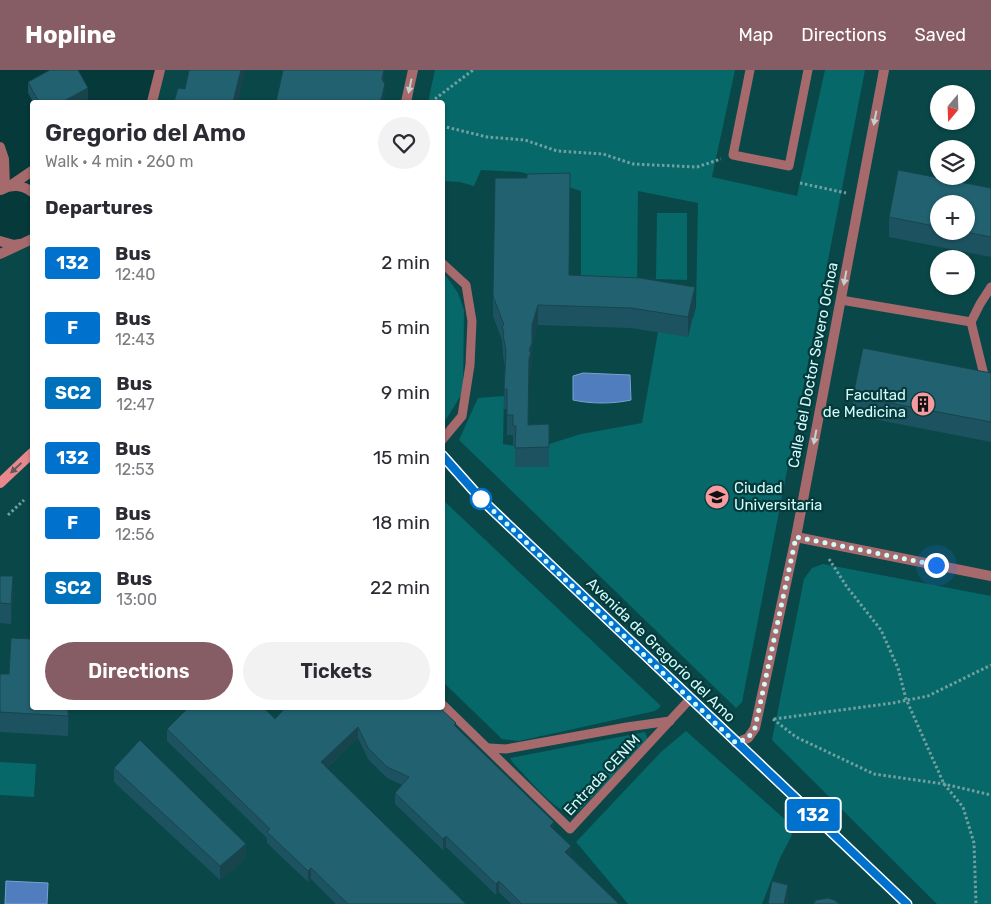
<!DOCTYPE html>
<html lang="en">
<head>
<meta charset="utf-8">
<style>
  body { margin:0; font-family:Rubik,sans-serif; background:#f2f2f3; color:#2b2b33; height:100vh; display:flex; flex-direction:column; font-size:19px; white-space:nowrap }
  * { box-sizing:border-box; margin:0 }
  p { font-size:16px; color:#7c7c81 }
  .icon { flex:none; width:28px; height:28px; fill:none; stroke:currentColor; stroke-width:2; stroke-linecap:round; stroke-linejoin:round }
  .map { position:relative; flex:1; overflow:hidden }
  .side { position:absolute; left:30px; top:30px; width:415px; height:610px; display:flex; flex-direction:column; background:#fff; border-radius:5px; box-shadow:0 1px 4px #0004 }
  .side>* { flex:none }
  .badge { padding:0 10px; border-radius:4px; font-size:18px; line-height:32px }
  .needle { width:32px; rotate:199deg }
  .buttons { position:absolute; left:930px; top:15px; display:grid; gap:10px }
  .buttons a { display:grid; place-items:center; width:45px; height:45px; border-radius:50%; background:#fff; box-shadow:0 1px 4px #0004; font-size:25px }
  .you { position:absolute; width:25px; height:25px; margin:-12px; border:4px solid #fff; border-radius:50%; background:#1a73e8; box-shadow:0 0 0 8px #1a73e833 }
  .map>.badge { position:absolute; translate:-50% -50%; box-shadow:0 0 0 2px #fff }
  h2 { padding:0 15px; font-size:19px; line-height:45px }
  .round { display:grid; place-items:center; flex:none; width:52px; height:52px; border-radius:26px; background:#f2f2f3 }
  .headline { display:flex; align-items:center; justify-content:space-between; height:85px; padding:0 15px }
  h1 { font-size:24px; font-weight:600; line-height:38px }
  .primary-button { display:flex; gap:10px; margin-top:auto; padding:10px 15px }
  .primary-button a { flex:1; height:58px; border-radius:30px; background:#865d64; color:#fff; font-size:20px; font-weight:600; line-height:58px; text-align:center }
  .primary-button a+a { background:#f2f2f3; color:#2b2b33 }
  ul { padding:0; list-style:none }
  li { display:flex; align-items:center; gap:15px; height:65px; padding:0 15px }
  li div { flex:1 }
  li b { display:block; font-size:19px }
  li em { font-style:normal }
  li .badge { min-width:55px; font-weight:700; text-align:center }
  header { display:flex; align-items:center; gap:30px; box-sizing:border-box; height:70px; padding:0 25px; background:#865d64; color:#fff }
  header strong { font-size:24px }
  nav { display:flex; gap:28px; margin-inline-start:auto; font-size:18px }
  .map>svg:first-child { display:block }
  .built { fill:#0a4748; fill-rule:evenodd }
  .green { fill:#066869 }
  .water { fill:#4f7dbe; stroke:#76a3d0 }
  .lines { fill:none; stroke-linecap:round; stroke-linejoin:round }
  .path { stroke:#72a0a0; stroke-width:3; stroke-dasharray:2.5 2.5; stroke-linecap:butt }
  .lane { stroke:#a66a6d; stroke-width:9 }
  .street { stroke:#a66a6d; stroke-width:10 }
  .secondary { stroke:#e8888d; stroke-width:10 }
  .wall { fill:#1d5360; fill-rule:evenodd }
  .shaded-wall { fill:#18444e }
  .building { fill:#226170; stroke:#18444e }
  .oneway { fill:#c5d0d0 }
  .oneway2 { fill:#60595b }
  .line-casing { stroke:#fff; stroke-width:11 }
  .line { stroke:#0072ce; stroke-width:8 }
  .walk { stroke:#d2fbfb; stroke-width:5; stroke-dasharray:0 9 }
  .stop-dot { fill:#fff; stroke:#0072ce; stroke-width:2.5 }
  .labels { text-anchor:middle; stroke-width:4.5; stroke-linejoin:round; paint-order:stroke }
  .street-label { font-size:15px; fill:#d2fbfb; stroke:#05393a }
  .poi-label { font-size:15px; fill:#d2fbfb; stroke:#05393a; text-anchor:end }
</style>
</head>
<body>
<header>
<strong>Hopline</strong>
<nav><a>Map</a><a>Directions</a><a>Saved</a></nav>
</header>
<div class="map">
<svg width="991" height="834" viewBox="0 0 991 834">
  <rect width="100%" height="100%" fill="#05393a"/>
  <!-- built -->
  <path class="built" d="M160,0H991V834H0V184L32,169V638H442V32H152ZM939,24H966V51H939ZM939,79H966V106H939ZM939,134H966V161H939ZM939,189H966V216H939Z"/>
  <!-- green -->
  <g class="green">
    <polygon points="435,0 735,0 712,107 797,126 825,0 865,0 742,632 736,638 459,370 478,328 504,326 503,374 515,376 549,397 549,374 581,364 642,353 658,262 693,248 696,237 698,133 638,121 637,221 581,220 581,121 521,102 481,100 474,116 460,112 443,111 442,32 428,32"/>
    <polygon points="657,143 687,143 687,210 656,209"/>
    <polygon points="443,204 447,207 458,223 464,240 463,322 445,351 443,350"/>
    <polygon points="443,430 661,636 655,641 519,671 502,669 443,612"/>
    <polygon points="823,494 991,526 991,834 937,834 772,670 804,509 812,498"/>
    <polygon points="686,661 789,753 792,765 780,788 762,834 628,834 576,772 661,682"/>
    <path d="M645,662L648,670L579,741C574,743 570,745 565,742C547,732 527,707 513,693L510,688Z"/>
    <polygon points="0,692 36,694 34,727 0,725"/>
  </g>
  <!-- water -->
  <g class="water">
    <path d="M583,303L630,305L631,330C613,334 591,334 573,330V306Z"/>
    <polygon points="6,811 48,813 47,834 5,834"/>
  </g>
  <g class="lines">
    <!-- path -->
    <g class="path">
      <polyline points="431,32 473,0"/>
      <polyline points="442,56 487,67 525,70 557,81 603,84 633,94 697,97 721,89"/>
      <polyline points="800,113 846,123"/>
      <polyline points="8,445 24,430"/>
      <polyline points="829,489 847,517 881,560 898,598 906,629 944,714 963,737 974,773 976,834"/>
      <polyline points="773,649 796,667 874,704 944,714 991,725"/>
      <polyline points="774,649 893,633 928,626 991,595"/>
    </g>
    <!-- lane -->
    <g class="lane">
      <polyline points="750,0 733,85 789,96 808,0"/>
      <polyline points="442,193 466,215 472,251 470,295 462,346 442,370"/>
      <polyline points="841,230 971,252"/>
      <polyline points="985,309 971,252 980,234 991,217"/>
      <polyline points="442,634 570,759 690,629"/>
      <polyline points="489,678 506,679 627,657 670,651"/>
    </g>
    <!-- street -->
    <g class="street">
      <polyline points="152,32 160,0"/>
      <polyline points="406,32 413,0"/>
      <polyline points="0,77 4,89 5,117"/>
      <polyline points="10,116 32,101"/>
      <path d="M1,120C11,114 23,115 32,122"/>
      <polyline points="0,171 14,175 20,174"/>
      <polyline points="0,184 32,169"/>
      <polyline points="796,467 991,506"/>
      <polyline points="736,673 748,668 755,658 796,467 884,0"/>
    </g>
    <!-- secondary -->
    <g class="secondary">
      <polyline points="442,385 483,431 907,834"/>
      <polyline points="0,413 32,383"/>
    </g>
  </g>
  <!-- wall -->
  <g class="wall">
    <polygon points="28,12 88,29 81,32 33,32 28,23"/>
    <path d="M991,118V187L889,167V147ZM939,134L966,161H939Z"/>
    <polygon points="569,205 695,237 688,267 631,258 538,255 532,274 531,302 529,309 528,355 549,354 549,397 515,397 515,376 513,376 513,365 507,365 507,339 504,339 505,297 503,285 502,270 493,246 493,226"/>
    <polygon points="991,303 991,372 853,345 853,326"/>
    <polygon points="0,506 13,526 11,554 0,553"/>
    <polygon points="0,604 32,638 69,638 68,666 0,662"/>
    <polygon points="275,649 456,657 554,760 571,787 619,834 511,834 499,822 496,825 446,777 443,780 395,734 395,723 402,715 387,708 368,689 358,668 327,698 466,834 336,834 311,809 308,812 267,773 267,768 167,671 167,659"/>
    <polygon points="114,698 246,788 220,810 114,712"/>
  </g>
  <!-- shaded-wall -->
  <g class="shaded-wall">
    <polygon points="241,0 246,0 238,32 233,32"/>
    <polygon points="384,0 385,32 378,32 382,9"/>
    <polygon points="88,18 88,29 81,32 62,32"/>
    <polygon points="695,217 695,237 688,267 688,247"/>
    <polygon points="538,235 538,255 532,274 531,302 529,309 529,281 532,255"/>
    <polygon points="13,506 13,526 11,554 11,534"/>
    <polygon points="68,638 69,638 68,666"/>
    <polygon points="358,657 358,668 321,703 321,692"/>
    <polygon points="554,752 554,763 550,756"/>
    <polygon points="446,766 446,777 443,780 443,769"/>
    <polygon points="246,774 246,788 220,810 220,796"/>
    <polygon points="571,776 571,787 565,782"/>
    <polygon points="311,798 311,809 308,812 308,801"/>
    <polygon points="499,811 499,822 496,825 496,814"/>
    <polygon points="788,815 788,834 784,834"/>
  </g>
  <!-- building -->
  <g class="building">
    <polygon points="50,0 78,0 88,18 62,32 39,32 28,12"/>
    <polygon points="189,0 241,0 233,32 174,32 178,18 185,19"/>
    <polygon points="283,0 384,0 382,9 385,14 381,30 378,32 276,32"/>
    <polygon points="898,100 991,118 991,167 960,161 966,161 966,134 939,134 939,157 889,147"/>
    <polygon points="570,103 569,205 640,208 695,217 688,247 631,238 538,235 532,255 532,273 529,281 531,282 529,289 528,355 549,354 549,377 515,378 516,356 513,356 513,345 507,345 507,319 504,319 506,281 503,265 504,264 502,256 504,255 493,226 495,108 527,108 527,104"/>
    <polygon points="863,278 991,303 991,352 853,326"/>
    <polygon points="0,506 13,506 11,534 0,533"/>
    <polygon points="11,568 32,569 32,638 68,638 68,646 0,642 0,604 9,604"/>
    <polygon points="188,638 264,638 275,649 285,638 440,638 456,653 454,655 554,752 550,756 571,776 565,782 619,834 522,834 499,811 496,814 446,766 443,769 395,723 409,707 387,697 368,678 358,657 321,692 466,834 348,834 311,798 308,801 267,762 270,759 167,659"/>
    <polygon points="140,670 246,774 220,796 114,698"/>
    <polygon points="772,811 788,815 784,834 768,834"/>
    <polygon points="828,828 834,830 840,834 813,834 816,830"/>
  </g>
  <!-- one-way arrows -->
  <defs><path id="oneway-solid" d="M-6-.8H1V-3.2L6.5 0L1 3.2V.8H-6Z" transform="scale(1.25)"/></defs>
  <g class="oneway">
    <use href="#oneway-solid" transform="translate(410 16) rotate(102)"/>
    <use href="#oneway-solid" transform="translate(875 48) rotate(101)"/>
    <use href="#oneway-solid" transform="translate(845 208) rotate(101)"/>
    <use href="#oneway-solid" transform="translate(815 367) rotate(101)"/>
  </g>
  <use class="oneway2" href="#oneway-solid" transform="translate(16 398) rotate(137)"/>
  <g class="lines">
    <defs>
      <polyline id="line" points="442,385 483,431 907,834"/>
    </defs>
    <!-- line casing -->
    <use href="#line" class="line-casing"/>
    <!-- line -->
    <use href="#line" class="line"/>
    <!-- walk -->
    <polyline class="walk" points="481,429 736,673 748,668 755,658 796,467 936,495"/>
  </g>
  <!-- icons -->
  <defs>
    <symbol id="building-disc" viewBox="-11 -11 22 22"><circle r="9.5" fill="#f59b9f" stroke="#05393a"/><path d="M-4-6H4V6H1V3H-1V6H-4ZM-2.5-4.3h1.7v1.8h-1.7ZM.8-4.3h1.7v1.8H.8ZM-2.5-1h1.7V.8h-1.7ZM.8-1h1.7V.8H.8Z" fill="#111"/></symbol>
    <symbol id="university-disc" viewBox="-11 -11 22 22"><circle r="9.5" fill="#f59b9f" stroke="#05393a"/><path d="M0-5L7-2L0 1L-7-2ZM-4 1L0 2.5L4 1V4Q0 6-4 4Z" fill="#111"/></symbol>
  </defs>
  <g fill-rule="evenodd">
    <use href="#building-disc" x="909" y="320" width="28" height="28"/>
    <use href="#university-disc" x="703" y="413" width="28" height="28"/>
  </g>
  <!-- markers -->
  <circle class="stop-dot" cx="481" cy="429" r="10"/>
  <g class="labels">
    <!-- street labels -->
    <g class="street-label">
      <text transform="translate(813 295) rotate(-79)" y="5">Calle del Doctor Severo Ochoa</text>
      <text transform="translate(661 580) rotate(44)" y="5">Avenida de Gregorio del Amo</text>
      <text transform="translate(602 705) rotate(-47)" y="5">Entrada CENIM</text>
    </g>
    <!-- poi labels -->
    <g class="poi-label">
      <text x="906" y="330">Facultad<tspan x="906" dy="17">de Medicina</tspan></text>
      <text x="734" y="423" text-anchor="start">Ciudad<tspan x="734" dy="17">Universitaria</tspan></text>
    </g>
  </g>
</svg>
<div class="buttons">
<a><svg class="needle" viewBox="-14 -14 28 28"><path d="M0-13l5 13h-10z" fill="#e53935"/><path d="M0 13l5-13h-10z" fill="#7c7c81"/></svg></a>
<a><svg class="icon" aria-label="layers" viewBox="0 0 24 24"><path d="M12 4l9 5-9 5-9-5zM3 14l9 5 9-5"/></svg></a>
<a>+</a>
<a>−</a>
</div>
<div class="you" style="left:936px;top:495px"></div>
<b class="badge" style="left:813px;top:745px;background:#0072ce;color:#fff">132</b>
<section class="side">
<div class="headline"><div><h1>Gregorio del Amo</h1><p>Walk · 4 min · 260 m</p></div><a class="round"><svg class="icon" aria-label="heart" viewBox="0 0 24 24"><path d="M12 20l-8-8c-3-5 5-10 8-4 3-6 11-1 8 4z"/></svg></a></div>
<h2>Departures</h2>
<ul>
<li><span class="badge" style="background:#0072ce;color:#fff">132</span><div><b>Bus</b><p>12:40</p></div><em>2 min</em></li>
<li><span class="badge" style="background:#0072ce;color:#fff">F</span><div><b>Bus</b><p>12:43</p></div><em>5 min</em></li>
<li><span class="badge" style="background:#0072bc;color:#fff">SC2</span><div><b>Bus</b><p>12:47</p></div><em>9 min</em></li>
<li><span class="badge" style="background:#0072ce;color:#fff">132</span><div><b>Bus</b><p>12:53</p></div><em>15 min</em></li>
<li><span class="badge" style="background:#0072ce;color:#fff">F</span><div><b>Bus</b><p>12:56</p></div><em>18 min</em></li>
<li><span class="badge" style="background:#0072bc;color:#fff">SC2</span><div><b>Bus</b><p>13:00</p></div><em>22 min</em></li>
</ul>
<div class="primary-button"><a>Directions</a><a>Tickets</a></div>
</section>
</div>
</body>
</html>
